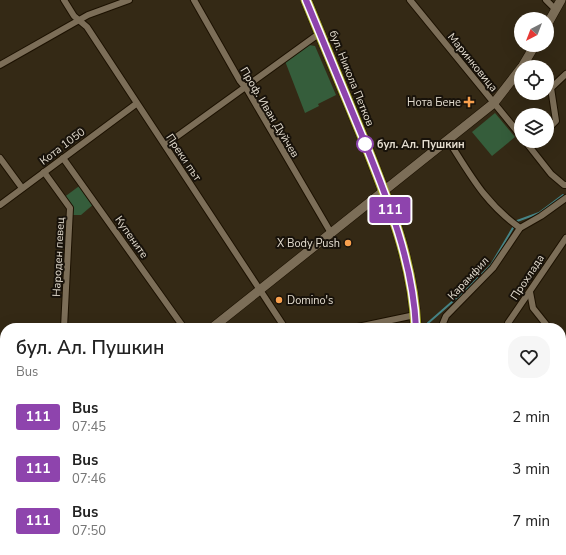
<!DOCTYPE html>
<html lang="en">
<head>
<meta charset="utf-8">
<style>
  body { margin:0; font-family:"Nunito Sans",sans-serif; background:#f6f6f6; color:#222; height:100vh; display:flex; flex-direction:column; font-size:15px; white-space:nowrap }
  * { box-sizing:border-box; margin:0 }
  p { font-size:13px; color:#767676 }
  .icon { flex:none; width:22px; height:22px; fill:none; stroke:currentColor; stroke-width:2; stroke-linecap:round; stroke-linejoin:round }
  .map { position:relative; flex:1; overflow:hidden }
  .sheet { position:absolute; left:0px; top:323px; width:566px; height:232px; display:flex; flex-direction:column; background:#fff; border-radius:16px 16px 0 0; box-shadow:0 4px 16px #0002 }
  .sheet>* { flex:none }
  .badge { padding:0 8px; border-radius:3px; font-size:14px; line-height:26px }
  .needle { width:26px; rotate:222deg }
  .buttons { position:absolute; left:514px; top:12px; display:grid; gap:8px }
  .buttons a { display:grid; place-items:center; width:40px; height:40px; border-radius:50%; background:#fff; box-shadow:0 4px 16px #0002; font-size:20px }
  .map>.badge { position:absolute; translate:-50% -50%; box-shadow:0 0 0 2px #fff }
  .round { display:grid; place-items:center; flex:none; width:42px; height:42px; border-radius:16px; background:#f6f6f6 }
  .overview { display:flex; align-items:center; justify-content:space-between; height:68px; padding:0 16px }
  h1 { font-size:19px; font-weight:600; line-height:30px }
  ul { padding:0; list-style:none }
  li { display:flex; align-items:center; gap:12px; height:52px; padding:0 16px }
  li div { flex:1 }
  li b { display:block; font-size:15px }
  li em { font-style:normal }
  li .badge { min-width:44px; font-weight:700; text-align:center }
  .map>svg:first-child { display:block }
  .green { fill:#355d3b }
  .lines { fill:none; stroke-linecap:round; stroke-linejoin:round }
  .stream { stroke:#468486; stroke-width:2 }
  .minor-casing { stroke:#1c1101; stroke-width:8 }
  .secondary-casing { stroke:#1c1101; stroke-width:10 }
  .trunk-casing { stroke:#1c1101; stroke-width:12 }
  .minor { stroke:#7c6e58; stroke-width:6 }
  .secondary { stroke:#7c6e58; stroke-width:9 }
  .trunk { stroke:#a2a329; stroke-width:11 }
  .line-casing { stroke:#fff; stroke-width:9 }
  .line { stroke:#8e44ad; stroke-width:6 }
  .poi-dot { fill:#f9a04d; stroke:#18120a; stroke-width:1.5 }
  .stop-dot { fill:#fff; stroke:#8e44ad; stroke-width:2 }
  .labels { text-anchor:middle; stroke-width:4; stroke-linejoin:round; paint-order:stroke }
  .street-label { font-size:11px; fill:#e3dccf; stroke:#18120a }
  .poi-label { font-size:11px; fill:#e3dccf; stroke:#18120a; text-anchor:end }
  .stop-label { font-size:11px; font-weight:bold; fill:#e3dccf; stroke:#18120a; text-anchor:start }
</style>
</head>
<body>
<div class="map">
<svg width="566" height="555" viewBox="0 0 566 555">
  <rect width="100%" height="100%" fill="#342915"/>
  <!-- green -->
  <g class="green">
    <polygon points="309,45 315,46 336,95 318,104 319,106 305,113 285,61"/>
    <polygon points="495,113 515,137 492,156 472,132"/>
    <polygon points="82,184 95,203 81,215 70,215 63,198"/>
  </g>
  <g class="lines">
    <!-- stream -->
    <polyline class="stream" points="428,323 468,288 491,265 517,221 539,213 563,195"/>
    <defs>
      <g id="minor">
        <polyline points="64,0 74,16 87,27 285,328"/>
        <polyline points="194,0 240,81 248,91 331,233"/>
        <polyline points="410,0 521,136"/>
        <polyline points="546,0 556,10"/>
        <polyline points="0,65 88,15 129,0"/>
        <polyline points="547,130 556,121 551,88 566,74"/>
        <path d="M448,140C471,176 485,203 520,228"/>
        <polyline points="525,141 551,174 564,185 566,185"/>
        <polyline points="165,145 320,33"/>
        <polyline points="531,147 537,141"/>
        <polyline points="0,158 22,188"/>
        <polyline points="63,158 184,328"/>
        <polyline points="44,172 70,208 64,328"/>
        <polyline points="0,205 136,104"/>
        <polyline points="530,292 533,308 549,328"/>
        <polyline points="353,328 415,315"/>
        <polyline points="441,328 446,316 493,268 520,228 541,216 566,198"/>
        <polyline points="507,328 508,323 566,238"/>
        <polyline points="561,347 566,355"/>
        <polyline points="0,376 5,382"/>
        <polyline points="0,431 5,433"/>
        <polyline points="561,478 566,481"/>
        <polyline points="0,534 5,536"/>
        <polyline points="16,550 19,555"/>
        <polyline points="75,550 76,555"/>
        <polyline points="139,550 143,555"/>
        <polyline points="434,550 438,555"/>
        <polyline points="479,550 480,555"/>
        <polyline points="528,550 535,555"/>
        <polyline points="248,555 248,550"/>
        <polyline points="327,555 327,550"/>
      </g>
      <g id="secondary">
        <polyline points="547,25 561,0"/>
        <polyline points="522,67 535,45"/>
        <polyline points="212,328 494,103 521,68"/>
        <polyline points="0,507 5,500"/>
      </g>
      <g id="trunk">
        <path d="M306,0C325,46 344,92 363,138C388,201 413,260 416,328"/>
        <polyline points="363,555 365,550"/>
      </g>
    </defs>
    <!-- minor casing -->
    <use href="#minor" class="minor-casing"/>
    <!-- secondary casing -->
    <use href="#secondary" class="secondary-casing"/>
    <!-- trunk casing -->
    <use href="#trunk" class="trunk-casing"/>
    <!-- minor -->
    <use href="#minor" class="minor"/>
    <!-- secondary -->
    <use href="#secondary" class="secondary"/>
    <!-- trunk -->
    <use href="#trunk" class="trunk"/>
  </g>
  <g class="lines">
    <defs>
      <path id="line" d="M306,0C325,46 344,92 363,138C388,200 413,261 416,328"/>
    </defs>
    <!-- line casing -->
    <use href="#line" class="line-casing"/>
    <!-- line -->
    <use href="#line" class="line"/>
  </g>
  <!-- markers -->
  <g class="poi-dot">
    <path d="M467 96h4v4h4v4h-4v4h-4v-4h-4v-4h4z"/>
    <circle cx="348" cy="243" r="4"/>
    <circle cx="279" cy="300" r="4"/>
  </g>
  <circle class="stop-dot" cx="365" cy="144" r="8"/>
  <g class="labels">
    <!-- street labels -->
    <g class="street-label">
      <text transform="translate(473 62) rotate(51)" y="4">Маринковица</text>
      <text transform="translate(352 78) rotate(68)" y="4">бул. Никола Петков</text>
      <text transform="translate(270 112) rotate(59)" y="4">Проф. Иван Дуйчев</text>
      <text transform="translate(62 146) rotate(-37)" y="4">Кота 1050</text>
      <text transform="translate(184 157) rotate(56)" y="4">Преки път</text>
      <text transform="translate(132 237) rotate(55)" y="4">Купените</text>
      <text transform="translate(58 257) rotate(-87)" y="4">Народен певец</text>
      <text transform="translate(527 277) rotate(-57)" y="4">Прохлада</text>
      <text transform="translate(468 278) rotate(-47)" y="4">Карамфил</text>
    </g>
    <!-- poi labels -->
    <g class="poi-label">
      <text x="461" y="106">Нота Бене</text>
      <text x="340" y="247">X Body Push</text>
      <text x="287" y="304" text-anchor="start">Domino's</text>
    </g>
    <!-- stop labels -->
    <g class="stop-label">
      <text x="377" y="148">бул. Ал. Пушкин</text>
    </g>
  </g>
</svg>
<div class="buttons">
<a><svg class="needle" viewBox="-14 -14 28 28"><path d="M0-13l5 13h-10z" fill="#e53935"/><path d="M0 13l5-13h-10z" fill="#767676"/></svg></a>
<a><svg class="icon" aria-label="locate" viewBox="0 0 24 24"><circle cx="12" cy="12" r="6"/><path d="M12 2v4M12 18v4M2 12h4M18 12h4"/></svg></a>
<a><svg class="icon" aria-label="layers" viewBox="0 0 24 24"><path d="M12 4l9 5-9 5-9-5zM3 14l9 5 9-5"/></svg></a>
</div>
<b class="badge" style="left:390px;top:210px;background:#8e44ad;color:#fff">111</b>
<section class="sheet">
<div class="overview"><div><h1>бул. Ал. Пушкин</h1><p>Bus</p></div><a class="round"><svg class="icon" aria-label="heart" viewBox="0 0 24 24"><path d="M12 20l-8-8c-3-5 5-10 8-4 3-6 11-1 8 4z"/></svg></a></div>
<ul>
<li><span class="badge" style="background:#8e44ad;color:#fff">111</span><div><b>Bus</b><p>07:45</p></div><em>2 min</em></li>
<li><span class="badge" style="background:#8e44ad;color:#fff">111</span><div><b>Bus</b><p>07:46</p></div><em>3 min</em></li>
<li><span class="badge" style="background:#8e44ad;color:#fff">111</span><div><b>Bus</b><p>07:50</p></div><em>7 min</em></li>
</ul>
</section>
</div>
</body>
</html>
